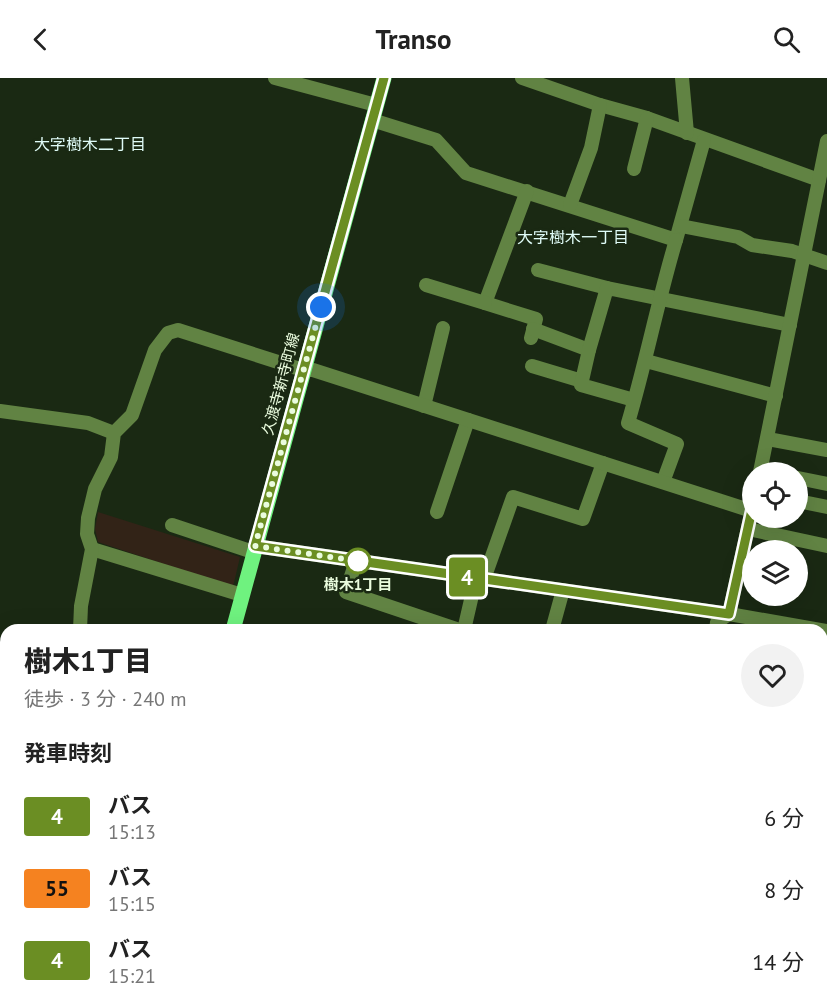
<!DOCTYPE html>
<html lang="ja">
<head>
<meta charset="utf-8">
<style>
  body { margin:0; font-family:"PT Sans","Noto Sans JP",sans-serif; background:#f2f2f2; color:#222; height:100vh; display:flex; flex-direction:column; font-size:22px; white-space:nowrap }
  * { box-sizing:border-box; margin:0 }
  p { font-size:20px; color:#767676 }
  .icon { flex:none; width:33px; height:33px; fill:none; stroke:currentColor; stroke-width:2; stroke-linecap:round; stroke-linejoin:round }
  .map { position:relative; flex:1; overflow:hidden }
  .drawer { position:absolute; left:0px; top:546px; width:828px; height:384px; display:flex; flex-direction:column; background:#fff; border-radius:18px 18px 0 0; box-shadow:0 6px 24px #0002 }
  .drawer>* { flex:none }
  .badge { padding:0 12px; border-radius:4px; font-size:21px; line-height:39px }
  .buttons { position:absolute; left:742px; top:384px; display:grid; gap:12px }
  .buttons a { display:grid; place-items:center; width:66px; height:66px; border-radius:50%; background:#fff; box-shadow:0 6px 24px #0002; font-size:30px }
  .you { position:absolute; width:30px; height:30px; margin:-15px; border:4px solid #fff; border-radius:50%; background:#1a73e8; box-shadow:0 0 0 9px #1a73e833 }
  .map>.badge { position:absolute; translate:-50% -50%; box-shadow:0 0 0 3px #fff }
  h2 { padding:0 24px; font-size:22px; line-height:54px }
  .round { display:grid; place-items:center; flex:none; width:63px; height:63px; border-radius:32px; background:#f2f2f2 }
  .overview { display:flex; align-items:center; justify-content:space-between; height:102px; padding:0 24px }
  h1 { font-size:28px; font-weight:800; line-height:45px }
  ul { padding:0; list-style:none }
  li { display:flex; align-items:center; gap:18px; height:72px; padding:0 24px }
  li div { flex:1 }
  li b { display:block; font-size:22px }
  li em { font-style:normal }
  li .badge { min-width:66px; font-weight:700; text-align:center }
  header { display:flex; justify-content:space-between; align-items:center; height:78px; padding:0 24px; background:#fff; font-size:27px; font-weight:800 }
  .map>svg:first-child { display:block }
  .green { fill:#322317 }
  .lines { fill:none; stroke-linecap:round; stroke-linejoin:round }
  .minor { stroke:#618343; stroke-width:14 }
  .major { stroke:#6ff27f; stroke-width:15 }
  .line-casing { stroke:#fff; stroke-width:14 }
  .line { stroke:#6b8e23; stroke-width:9 }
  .walk { stroke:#eafcde; stroke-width:6; stroke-dasharray:0 10.8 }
  .stop-dot { fill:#fff; stroke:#6b8e23; stroke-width:3 }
  .labels { text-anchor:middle; stroke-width:5; stroke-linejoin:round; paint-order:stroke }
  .street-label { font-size:15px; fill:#eafcde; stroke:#1a2913 }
  .stop-label { font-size:15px; font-weight:bold; fill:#eafcde; stroke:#1a2913 }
  .neighbourhood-label { font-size:16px; fill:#e0fcf8; stroke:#1a2913 }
</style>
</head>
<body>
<header><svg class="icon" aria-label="back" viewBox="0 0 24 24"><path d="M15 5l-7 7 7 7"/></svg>Transo<svg class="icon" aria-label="search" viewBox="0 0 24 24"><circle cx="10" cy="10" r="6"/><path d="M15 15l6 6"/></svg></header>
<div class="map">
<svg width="827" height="930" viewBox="0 0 827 930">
  <rect width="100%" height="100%" fill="#1a2913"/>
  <!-- green -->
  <polygon class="green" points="98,434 240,479 233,509 98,464 95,451"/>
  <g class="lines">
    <!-- minor -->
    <g class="minor">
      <polyline points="275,0 376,27"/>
      <polyline points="522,0 600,27 647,40 819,102"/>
      <polyline points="682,0 687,55"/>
      <polyline points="372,42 436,62 466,95 676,162 704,62"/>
      <polyline points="634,91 647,40"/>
      <polyline points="527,113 485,225 536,241 531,260"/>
      <polyline points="570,127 591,70 600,27"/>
      <polyline points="681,148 738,159 752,167 792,173 827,185"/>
      <polyline points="538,192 607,210"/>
      <polyline points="426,207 485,225"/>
      <polyline points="533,251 589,272"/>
      <polyline points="646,283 776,318"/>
      <polyline points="532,288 582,303"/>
      <polyline points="634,322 581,307 589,272 607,210 790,247"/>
      <polyline points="424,328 443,250"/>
      <polyline points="0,333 88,345 114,355"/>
      <polyline points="768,361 827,372"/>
      <polyline points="760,394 827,63"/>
      <polyline points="798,400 827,406"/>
      <path d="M663,404L677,366L628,345C646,284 658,222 676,162"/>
      <polyline points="798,423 827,429"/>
      <polyline points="437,434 468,342"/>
      <polyline points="172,447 253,474"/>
      <polyline points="748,451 827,468"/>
      <polyline points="255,468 729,536 827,553"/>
      <polyline points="92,471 242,517"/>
      <polyline points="356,483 346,514 459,552"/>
      <polyline points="484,501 513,419 583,441 603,385"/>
      <polyline points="80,552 81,528 92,471 87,456 88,440 95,411 111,379 114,355 132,337 155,272 168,255 178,252 303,292 313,292 752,433"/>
      <polyline points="464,552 476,500"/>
      <polyline points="552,552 563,512"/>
      <polyline points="716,552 717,544 729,536 753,427"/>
      <polyline points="822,803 827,803"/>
      <polyline points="822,892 827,893"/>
      <polyline points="0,915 6,917"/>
      <polyline points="31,924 52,930"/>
      <polyline points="376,930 377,924"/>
      <polyline points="445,930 447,924"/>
      <polyline points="552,930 554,924"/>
      <polyline points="757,930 758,924"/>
    </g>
    <!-- major -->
    <g class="major">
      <polyline points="233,552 384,0"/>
      <polyline points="573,924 605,930"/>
      <polyline points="126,930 128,924"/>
    </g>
  </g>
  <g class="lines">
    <defs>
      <polyline id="line" points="384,0 255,468 729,536 753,427"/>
    </defs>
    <!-- line casing -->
    <use href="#line" class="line-casing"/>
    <!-- line -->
    <use href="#line" class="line"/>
    <!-- walk -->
    <polyline class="walk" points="321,229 255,468 358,483"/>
  </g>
  <!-- markers -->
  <circle class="stop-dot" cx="358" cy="483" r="12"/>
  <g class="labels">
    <!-- street labels -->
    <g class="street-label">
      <text transform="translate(281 306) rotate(-75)" y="5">久渡寺新寺町線</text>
    </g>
    <!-- stop labels -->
    <g class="stop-label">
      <text x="358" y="512">樹木1丁目</text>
    </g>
    <!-- neighbourhood labels -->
    <g class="neighbourhood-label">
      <text x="90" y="72">大字樹木二丁目</text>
      <text x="573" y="165">大字樹木一丁目</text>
    </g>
  </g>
</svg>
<div class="buttons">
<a><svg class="icon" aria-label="locate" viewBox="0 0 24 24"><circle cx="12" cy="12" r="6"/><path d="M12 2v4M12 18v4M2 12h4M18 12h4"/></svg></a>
<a><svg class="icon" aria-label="layers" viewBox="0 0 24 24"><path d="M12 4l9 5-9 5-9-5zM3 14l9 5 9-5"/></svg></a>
</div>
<div class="you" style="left:321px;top:229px"></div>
<b class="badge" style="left:467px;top:499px;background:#6b8e23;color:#fff">4</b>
<section class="drawer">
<div class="overview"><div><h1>樹木1丁目</h1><p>徒歩 · 3 分 · 240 m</p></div><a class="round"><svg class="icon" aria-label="heart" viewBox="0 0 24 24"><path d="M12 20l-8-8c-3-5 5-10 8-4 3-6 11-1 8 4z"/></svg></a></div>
<h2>発車時刻</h2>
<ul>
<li><span class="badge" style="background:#6b8e23;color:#fff">4</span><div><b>バス</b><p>15:13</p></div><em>6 分</em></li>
<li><span class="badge" style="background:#f58220;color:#111">55</span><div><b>バス</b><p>15:15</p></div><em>8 分</em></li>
<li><span class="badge" style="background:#6b8e23;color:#fff">4</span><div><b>バス</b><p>15:21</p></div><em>14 分</em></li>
</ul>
</section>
</div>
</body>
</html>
